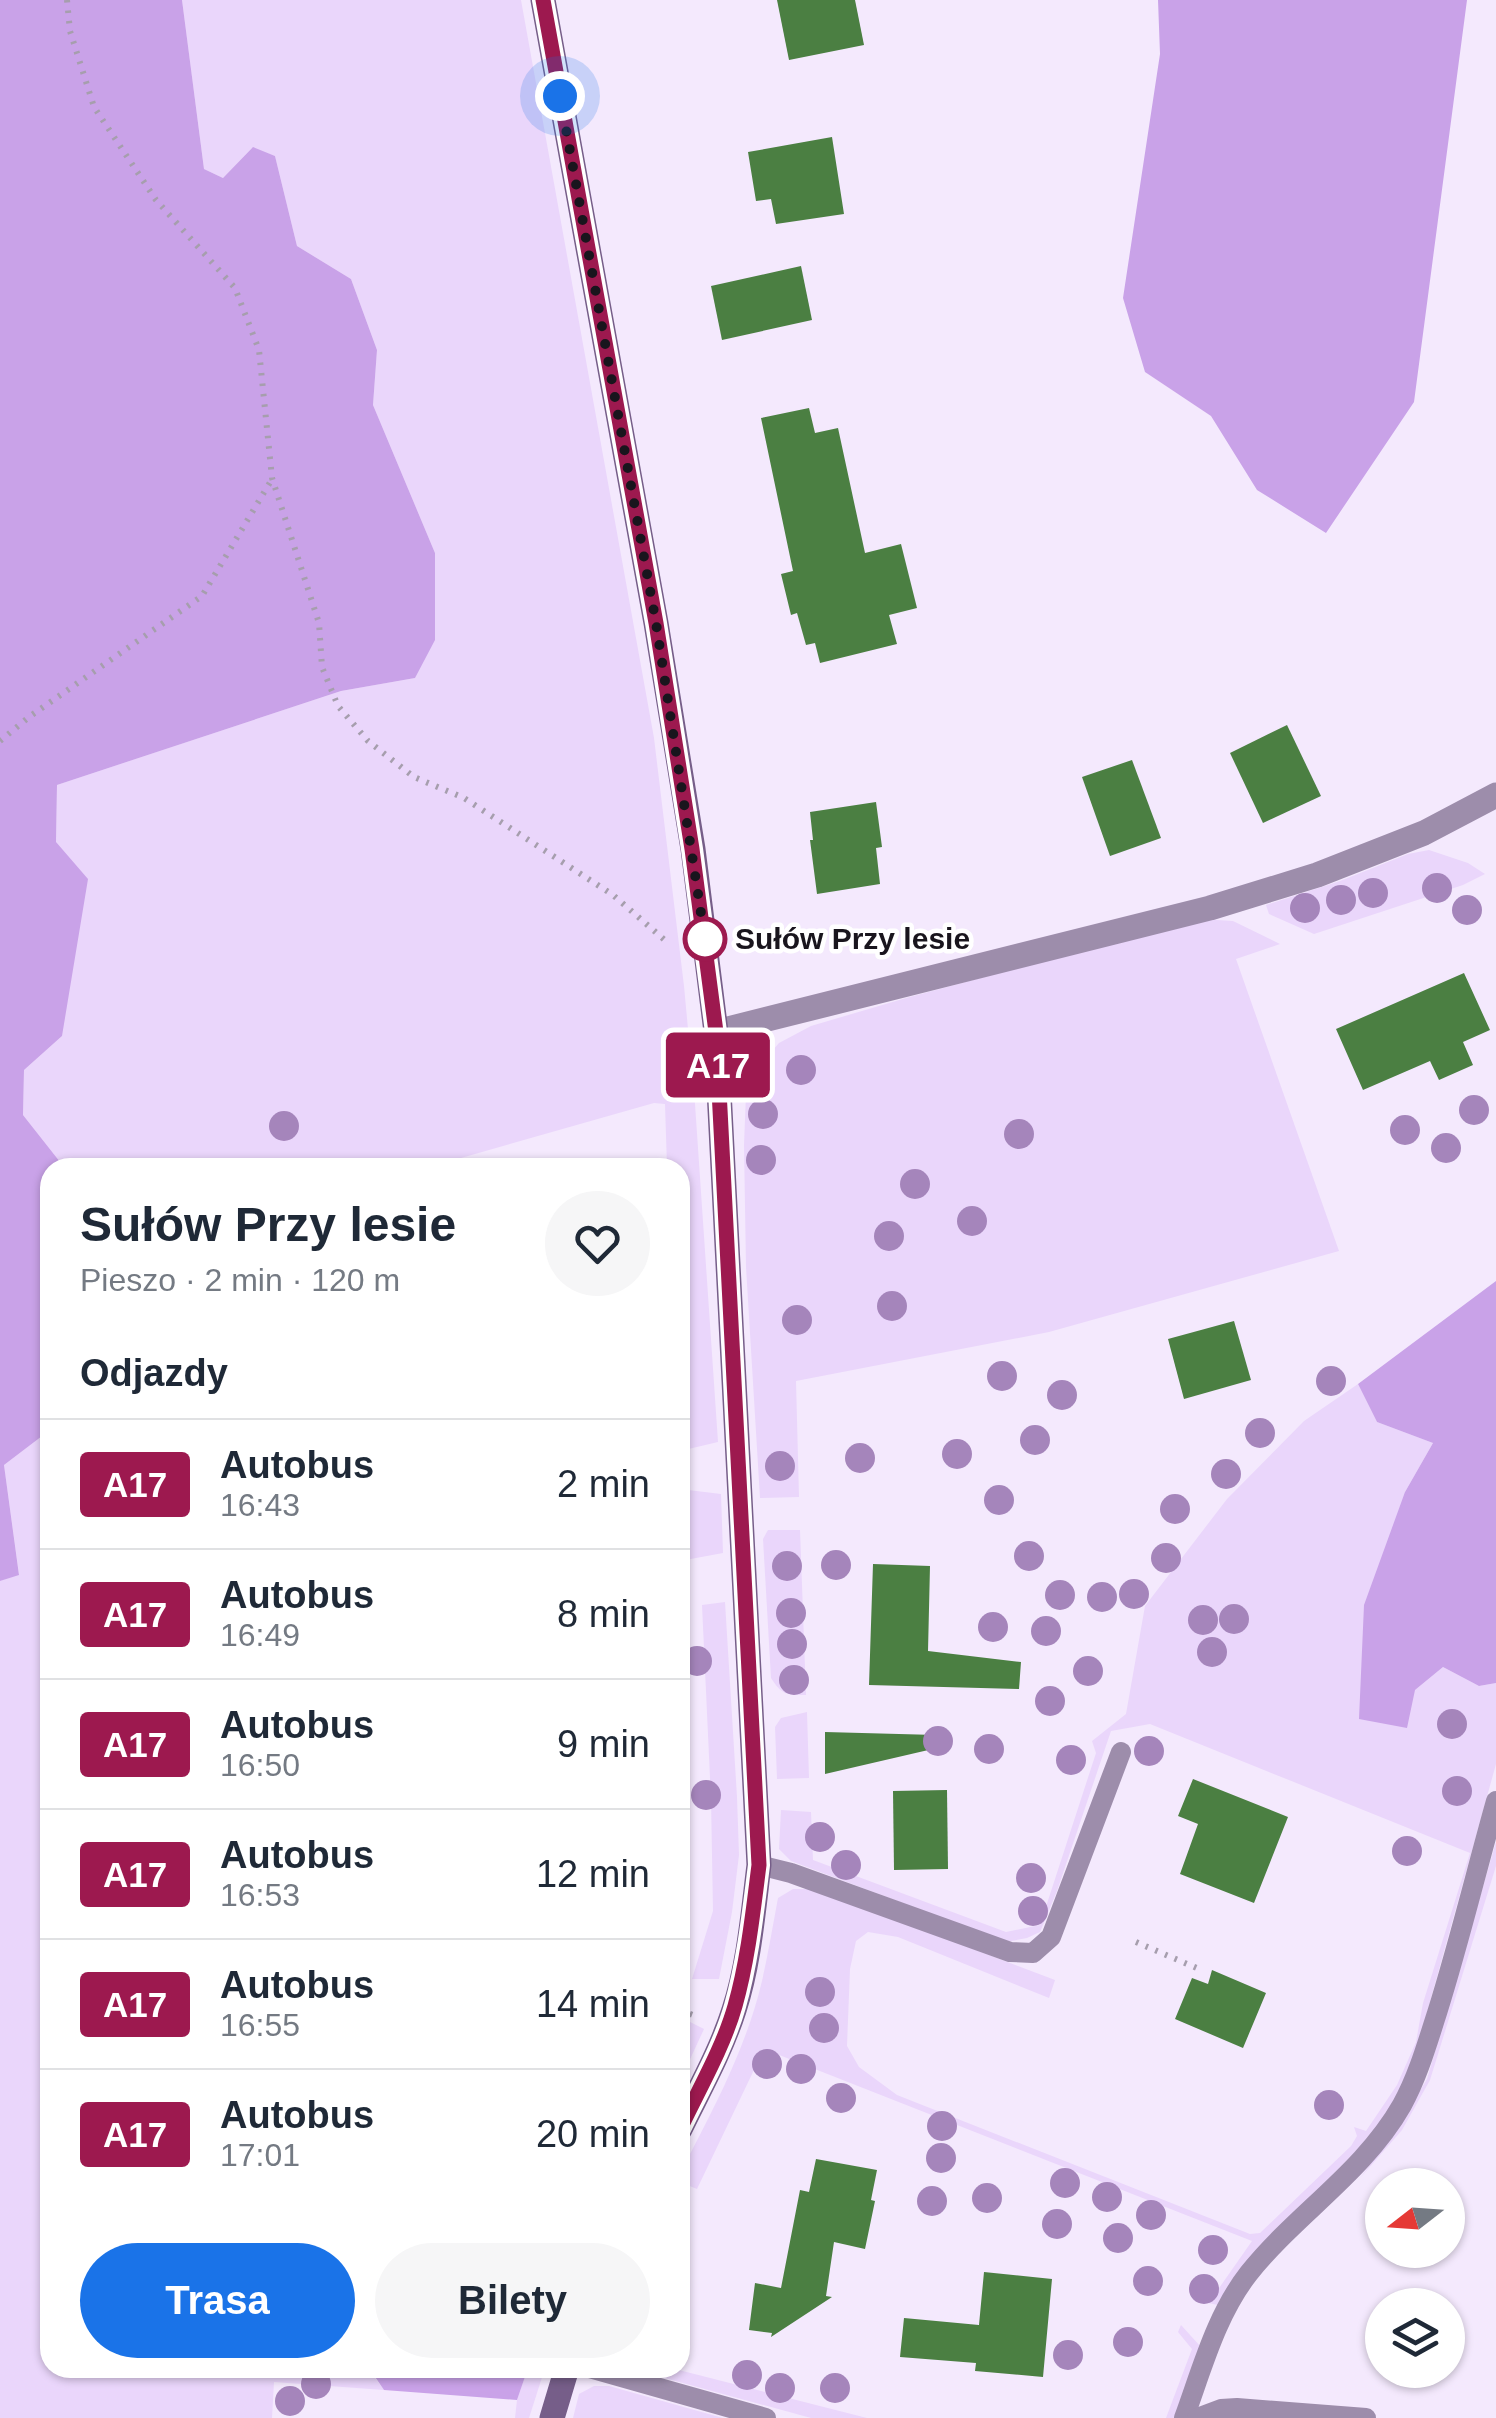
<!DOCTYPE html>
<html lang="pl">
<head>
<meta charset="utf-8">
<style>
  body { margin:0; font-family:Helvetica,sans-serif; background:#f6f6f7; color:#1f2937; height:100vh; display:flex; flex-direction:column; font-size:38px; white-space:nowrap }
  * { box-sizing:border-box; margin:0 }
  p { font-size:32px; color:#747a83 }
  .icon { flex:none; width:55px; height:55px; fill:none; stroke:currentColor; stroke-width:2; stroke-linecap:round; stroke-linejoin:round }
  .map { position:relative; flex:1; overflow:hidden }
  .drawer { position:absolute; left:40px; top:1158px; width:650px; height:1220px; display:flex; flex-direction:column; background:#fff; border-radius:30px; box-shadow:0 2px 8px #0004 }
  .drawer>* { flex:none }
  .badge { padding:0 20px; border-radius:8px; font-size:35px; line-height:65px }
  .needle { width:65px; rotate:253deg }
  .controls { position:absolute; left:1365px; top:2168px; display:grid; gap:20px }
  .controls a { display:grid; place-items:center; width:100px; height:100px; border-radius:50%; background:#fff; box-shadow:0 2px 8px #0004; font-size:50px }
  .you { position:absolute; width:50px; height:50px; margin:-25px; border:8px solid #fff; border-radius:50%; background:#1a73e8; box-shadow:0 0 0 15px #1a73e833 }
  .map>.badge { position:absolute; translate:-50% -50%; box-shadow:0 0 0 5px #fff }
  h2 { padding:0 40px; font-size:38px; line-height:90px }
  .round { display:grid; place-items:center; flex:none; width:105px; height:105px; border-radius:52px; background:#f6f6f7 }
  .overview { display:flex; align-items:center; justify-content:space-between; height:170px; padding:0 40px }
  h1 { font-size:48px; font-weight:700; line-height:75px }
  .cta { display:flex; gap:20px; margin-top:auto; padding:20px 40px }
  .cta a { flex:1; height:115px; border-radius:60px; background:#1a73e8; color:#fff; font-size:40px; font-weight:700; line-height:115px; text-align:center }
  .cta a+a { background:#f6f6f7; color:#1f2937 }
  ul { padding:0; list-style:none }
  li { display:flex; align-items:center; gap:30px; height:130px; padding:0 40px; border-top:2px solid #e0e1e3 }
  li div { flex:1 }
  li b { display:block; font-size:38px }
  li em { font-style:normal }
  li .badge { min-width:110px; font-weight:700; text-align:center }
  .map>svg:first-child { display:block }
  .green { fill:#ead6fb }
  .forest { fill:#c9a2e8 }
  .building { fill:#4b7f42 }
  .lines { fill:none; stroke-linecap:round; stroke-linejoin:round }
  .path { stroke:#a69ead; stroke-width:6; stroke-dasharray:2.5 8; stroke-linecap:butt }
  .lane { stroke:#9d8dab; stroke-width:20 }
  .street { stroke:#9d8dab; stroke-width:25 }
  .secondary { stroke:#765e89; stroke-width:25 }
  .tree { fill:#a585bb }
  .line-casing { stroke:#fff; stroke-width:22 }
  .line { stroke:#9d194f; stroke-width:15 }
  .walk { stroke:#19151d; stroke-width:10; stroke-dasharray:0 18 }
  .stop-dot { fill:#fff; stroke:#9d194f; stroke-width:5 }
  .labels { text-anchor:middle; stroke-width:9; stroke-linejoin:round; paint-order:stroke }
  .stop-label { font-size:30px; font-weight:bold; fill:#19151d; stroke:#fff; text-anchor:start }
</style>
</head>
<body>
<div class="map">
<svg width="1496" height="2418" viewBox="0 0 1496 2418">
  <rect width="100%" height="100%" fill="#f4e9fd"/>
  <!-- green -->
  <g class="green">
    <polygon points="182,0 521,0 654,738 684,986 695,1104 718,1442 680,1451 680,1168 667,1167 665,1104 654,1103 426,1168 64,1167 23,1115 24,1070 62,1036 56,842 57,785 341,691 415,678 435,553 373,405 377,350 351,279 297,246 275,156 252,148 223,178 204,169"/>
    <polygon points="1429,850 1468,863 1485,874 1463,885 1314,934 1269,914 1266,905 1340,881 1408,854"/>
    <polygon points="1201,919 1233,921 1280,944 1236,959 1339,1251 1049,1332 796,1381 799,1497 760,1498 746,1267 744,1145 746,1094 759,1066 779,1043 811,1026 906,998"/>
    <path d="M1358,1384L1377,1422L1433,1443L1405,1492L1415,1690L1443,1667L1479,1686L1496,1683V1764L1415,2056L1401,2090L1377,2127L1356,2151L1262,2245L1218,2305L1192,2300L1210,2301L1252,2241L764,2049L697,2189L680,2182V2173C712,2112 746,2049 762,1981C768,1954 773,1925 778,1898L793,1889H808L852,1903L1055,1980L1049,1998L898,1937L868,1932L856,1941L850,1969L847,2046L859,2067L897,2095L1250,2234L1260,2233L1351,2146L1357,2136L1354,2127L1366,2131L1397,2085L1416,2042L1423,2003L1470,1853L1150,1724L1111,1731L1057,1891L1040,1932L1027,1938L1006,1942L791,1861L779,1849L781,1810L811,1812L813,1860L1006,1932L1040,1925L1096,1753L1092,1741L1126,1714L1145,1606L1227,1499L1304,1421Z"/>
    <polygon points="50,1430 50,2368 368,2368 384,2390 274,2382 272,2418 0,2418 0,1581 19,1574 4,1465"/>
    <polygon points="680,1489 721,1494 723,1553 680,1561"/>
    <path d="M768,1530H800L806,1695C786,1695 782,1695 771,1678L763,1539Z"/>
    <polygon points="725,1602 737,1797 739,1855 732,1912 719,1979 692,1979 713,1911 711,1799 702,1605"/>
    <polygon points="807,1712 809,1778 777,1779 775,1727 781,1718"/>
    <polygon points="1496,1842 1496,1866 1430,2080 1402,2130 1360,2178 1397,2129 1427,2079"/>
    <polygon points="680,2017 704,2029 680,2081"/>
    <polygon points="1181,2325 1200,2346 1176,2418 1166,2418 1192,2349 1178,2332"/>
    <polygon points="528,2368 545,2368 529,2418 515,2418 517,2400"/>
    <polygon points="628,2368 671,2368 867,2418 811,2418"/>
    <polygon points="594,2386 609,2386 723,2418 573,2418 579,2394"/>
  </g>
  <!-- forest -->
  <g class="forest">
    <polygon points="0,0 182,0 204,169 223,178 253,147 275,156 297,246 351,279 377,350 373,405 435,553 435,640 415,678 341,691 57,785 56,842 88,879 62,1036 24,1070 23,1115 64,1167 50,1168 50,1430 4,1465 19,1575 0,1581"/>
    <polygon points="1158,0 1467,0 1414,402 1326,533 1257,490 1211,416 1145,372 1123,298 1160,54"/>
    <polygon points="1496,1281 1496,1683 1479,1686 1443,1667 1415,1690 1407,1728 1359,1719 1364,1605 1405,1492 1433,1443 1377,1422 1358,1384"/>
    <polygon points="369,2368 368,2368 528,2368 517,2400 384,2390"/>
  </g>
  <!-- building -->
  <g class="building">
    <polygon points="777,0 855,0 864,45 789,60"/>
    <polygon points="832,137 844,214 776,224 771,199 756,201 748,152"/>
    <polygon points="801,266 812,320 722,340 711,286"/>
    <polygon points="809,408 815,433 838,428 865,553 901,544 917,608 889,615 897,644 820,663 815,643 806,645 797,613 791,615 781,574 793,571 761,418"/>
    <polygon points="1287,725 1321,796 1263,823 1230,753"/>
    <polygon points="1132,760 1161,838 1110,856 1082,777"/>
    <polygon points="876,802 882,847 876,848 880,884 817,894 810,840 813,840 810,812"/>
    <polygon points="1464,973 1490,1030 1463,1042 1473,1065 1439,1080 1430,1061 1363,1090 1336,1029"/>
    <polygon points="1234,1321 1251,1380 1184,1399 1168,1339"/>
    <polygon points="873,1564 930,1566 928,1651 1021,1662 1019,1689 869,1685"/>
    <polygon points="825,1732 936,1735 937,1748 825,1774"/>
    <polygon points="1193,1779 1288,1817 1254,1903 1180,1874 1198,1824 1178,1816"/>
    <polygon points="947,1790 948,1869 894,1870 893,1791"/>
    <polygon points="1212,1970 1266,1993 1243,2048 1175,2019 1192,1978 1208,1984"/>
    <polygon points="816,2159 877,2170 871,2200 875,2201 865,2249 834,2242 826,2296 832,2297 771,2337 772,2333 749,2330 755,2283 781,2288 800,2190 809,2192"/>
    <polygon points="984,2272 1052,2279 1043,2377 975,2371 976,2363 900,2357 904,2318 979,2325"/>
  </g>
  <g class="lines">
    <!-- path -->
    <g class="path">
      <polyline points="67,0 70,31 94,107 156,200 235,288 259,350 272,478 319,623 322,667 338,706 368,741 414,777 464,798 613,895 667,942"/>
      <polyline points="0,741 29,717 202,596 272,479"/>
      <polyline points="1136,1942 1199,1969"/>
      <polyline points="680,2010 698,2017"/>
    </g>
    <!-- lane -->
    <g class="lane">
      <polyline points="759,1865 791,1873 1010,1952 1033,1953 1051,1937 1121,1752"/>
      <polyline points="589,2368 766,2418"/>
      <path d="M1184,2418C1202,2369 1216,2315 1249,2273C1296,2214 1364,2172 1402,2105C1418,2076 1427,2044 1437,2013C1459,1943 1476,1872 1496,1801"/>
      <polyline points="1197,2418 1221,2409 1237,2408 1366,2418"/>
    </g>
    <!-- street -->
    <polyline class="street" points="716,1032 1210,908 1317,875 1424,833 1496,795"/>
    <!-- secondary -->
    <g class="secondary">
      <path d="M543,0L656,623L693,849L716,1032L759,1865C753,1913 749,1964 734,2010C721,2051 699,2090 680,2129"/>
      <polyline points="552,2418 567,2368"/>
    </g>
  </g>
  <!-- trees -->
  <g class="tree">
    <circle cx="1437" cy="888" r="15"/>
    <circle cx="1373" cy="893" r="15"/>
    <circle cx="1341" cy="900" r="15"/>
    <circle cx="1305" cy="908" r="15"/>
    <circle cx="1467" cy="910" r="15"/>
    <circle cx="801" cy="1070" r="15"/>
    <circle cx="1474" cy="1110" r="15"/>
    <circle cx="763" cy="1114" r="15"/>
    <circle cx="284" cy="1126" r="15"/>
    <circle cx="1405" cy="1130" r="15"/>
    <circle cx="1019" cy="1134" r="15"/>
    <circle cx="1446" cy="1148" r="15"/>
    <circle cx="761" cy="1160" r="15"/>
    <circle cx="915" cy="1184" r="15"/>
    <circle cx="972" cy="1221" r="15"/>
    <circle cx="889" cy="1236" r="15"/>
    <circle cx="892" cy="1306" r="15"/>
    <circle cx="797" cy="1320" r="15"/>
    <circle cx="1002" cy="1376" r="15"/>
    <circle cx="1331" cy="1381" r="15"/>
    <circle cx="1062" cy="1395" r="15"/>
    <circle cx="1260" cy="1433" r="15"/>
    <circle cx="1035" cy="1440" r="15"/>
    <circle cx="957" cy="1454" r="15"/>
    <circle cx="860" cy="1458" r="15"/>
    <circle cx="780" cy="1466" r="15"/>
    <circle cx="1226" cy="1474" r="15"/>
    <circle cx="999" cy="1500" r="15"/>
    <circle cx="1175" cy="1509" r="15"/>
    <circle cx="1029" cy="1556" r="15"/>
    <circle cx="1166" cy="1558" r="15"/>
    <circle cx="836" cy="1565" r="15"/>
    <circle cx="787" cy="1566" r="15"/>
    <circle cx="1134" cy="1594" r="15"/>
    <circle cx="1060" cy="1595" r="15"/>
    <circle cx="1102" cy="1597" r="15"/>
    <circle cx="791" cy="1613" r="15"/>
    <circle cx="1234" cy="1619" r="15"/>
    <circle cx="1203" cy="1620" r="15"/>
    <circle cx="993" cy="1627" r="15"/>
    <circle cx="1046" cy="1631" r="15"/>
    <circle cx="792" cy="1644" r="15"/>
    <circle cx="1212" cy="1652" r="15"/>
    <circle cx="697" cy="1661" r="15"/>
    <circle cx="1088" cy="1671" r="15"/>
    <circle cx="794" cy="1680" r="15"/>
    <circle cx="1050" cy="1701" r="15"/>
    <circle cx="1452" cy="1724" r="15"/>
    <circle cx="938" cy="1741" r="15"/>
    <circle cx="989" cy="1749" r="15"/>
    <circle cx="1149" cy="1751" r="15"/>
    <circle cx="1071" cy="1760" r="15"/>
    <circle cx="1457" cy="1791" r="15"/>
    <circle cx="706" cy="1795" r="15"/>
    <circle cx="820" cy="1837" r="15"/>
    <circle cx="1407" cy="1851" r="15"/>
    <circle cx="846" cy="1865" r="15"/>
    <circle cx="1031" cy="1878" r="15"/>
    <circle cx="1033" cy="1911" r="15"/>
    <circle cx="820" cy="1992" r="15"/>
    <circle cx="824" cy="2028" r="15"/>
    <circle cx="767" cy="2064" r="15"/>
    <circle cx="801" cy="2069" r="15"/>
    <circle cx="841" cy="2098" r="15"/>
    <circle cx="1329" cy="2105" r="15"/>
    <circle cx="942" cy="2126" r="15"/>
    <circle cx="941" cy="2158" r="15"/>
    <circle cx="1065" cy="2183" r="15"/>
    <circle cx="1107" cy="2197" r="15"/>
    <circle cx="987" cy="2198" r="15"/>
    <circle cx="932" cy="2201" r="15"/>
    <circle cx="1151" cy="2215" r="15"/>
    <circle cx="1057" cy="2224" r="15"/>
    <circle cx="1118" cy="2238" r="15"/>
    <circle cx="1213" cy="2250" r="15"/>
    <circle cx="1148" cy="2281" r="15"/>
    <circle cx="1204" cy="2289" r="15"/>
    <circle cx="1128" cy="2342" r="15"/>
    <circle cx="1068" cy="2355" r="15"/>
    <circle cx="747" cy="2375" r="15"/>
    <circle cx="316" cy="2384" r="15"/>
    <circle cx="780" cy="2388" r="15"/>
    <circle cx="835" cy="2388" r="15"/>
    <circle cx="290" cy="2401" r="15"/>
  </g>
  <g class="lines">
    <defs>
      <path id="line" d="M543,0L656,623L692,849L716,1032L759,1865C753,1912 748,1960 735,2006C723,2048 699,2089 680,2129"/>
    </defs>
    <!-- line casing -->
    <use href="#line" class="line-casing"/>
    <!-- line -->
    <use href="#line" class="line"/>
    <!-- walk -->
    <polyline class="walk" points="560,96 656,623 705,939"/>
  </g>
  <!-- markers -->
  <circle class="stop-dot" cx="705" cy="939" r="20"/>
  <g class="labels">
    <!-- stop labels -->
    <g class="stop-label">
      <text x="735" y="949">Sułów Przy lesie</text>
    </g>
  </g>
</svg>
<div class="controls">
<a><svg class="needle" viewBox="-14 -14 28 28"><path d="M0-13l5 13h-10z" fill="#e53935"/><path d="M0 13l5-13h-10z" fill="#747a83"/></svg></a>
<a><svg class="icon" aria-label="layers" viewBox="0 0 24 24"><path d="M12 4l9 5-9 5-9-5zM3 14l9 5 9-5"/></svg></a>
</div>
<div class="you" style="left:560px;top:96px"></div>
<b class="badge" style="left:718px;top:1065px;background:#9d194f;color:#fff">A17</b>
<section class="drawer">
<div class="overview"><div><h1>Sułów Przy lesie</h1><p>Pieszo · 2 min · 120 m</p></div><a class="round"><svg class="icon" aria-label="heart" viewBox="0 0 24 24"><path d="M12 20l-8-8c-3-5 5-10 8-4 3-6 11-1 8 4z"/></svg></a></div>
<h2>Odjazdy</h2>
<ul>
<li><span class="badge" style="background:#9d194f;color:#fff">A17</span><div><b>Autobus</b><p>16:43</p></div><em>2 min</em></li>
<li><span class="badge" style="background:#9d194f;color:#fff">A17</span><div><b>Autobus</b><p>16:49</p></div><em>8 min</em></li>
<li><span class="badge" style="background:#9d194f;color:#fff">A17</span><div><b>Autobus</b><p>16:50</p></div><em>9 min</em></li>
<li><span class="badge" style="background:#9d194f;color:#fff">A17</span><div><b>Autobus</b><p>16:53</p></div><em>12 min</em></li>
<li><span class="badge" style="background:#9d194f;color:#fff">A17</span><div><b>Autobus</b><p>16:55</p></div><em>14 min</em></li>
<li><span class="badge" style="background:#9d194f;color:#fff">A17</span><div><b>Autobus</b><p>17:01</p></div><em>20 min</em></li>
</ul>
<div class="cta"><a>Trasa</a><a>Bilety</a></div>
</section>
</div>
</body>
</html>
